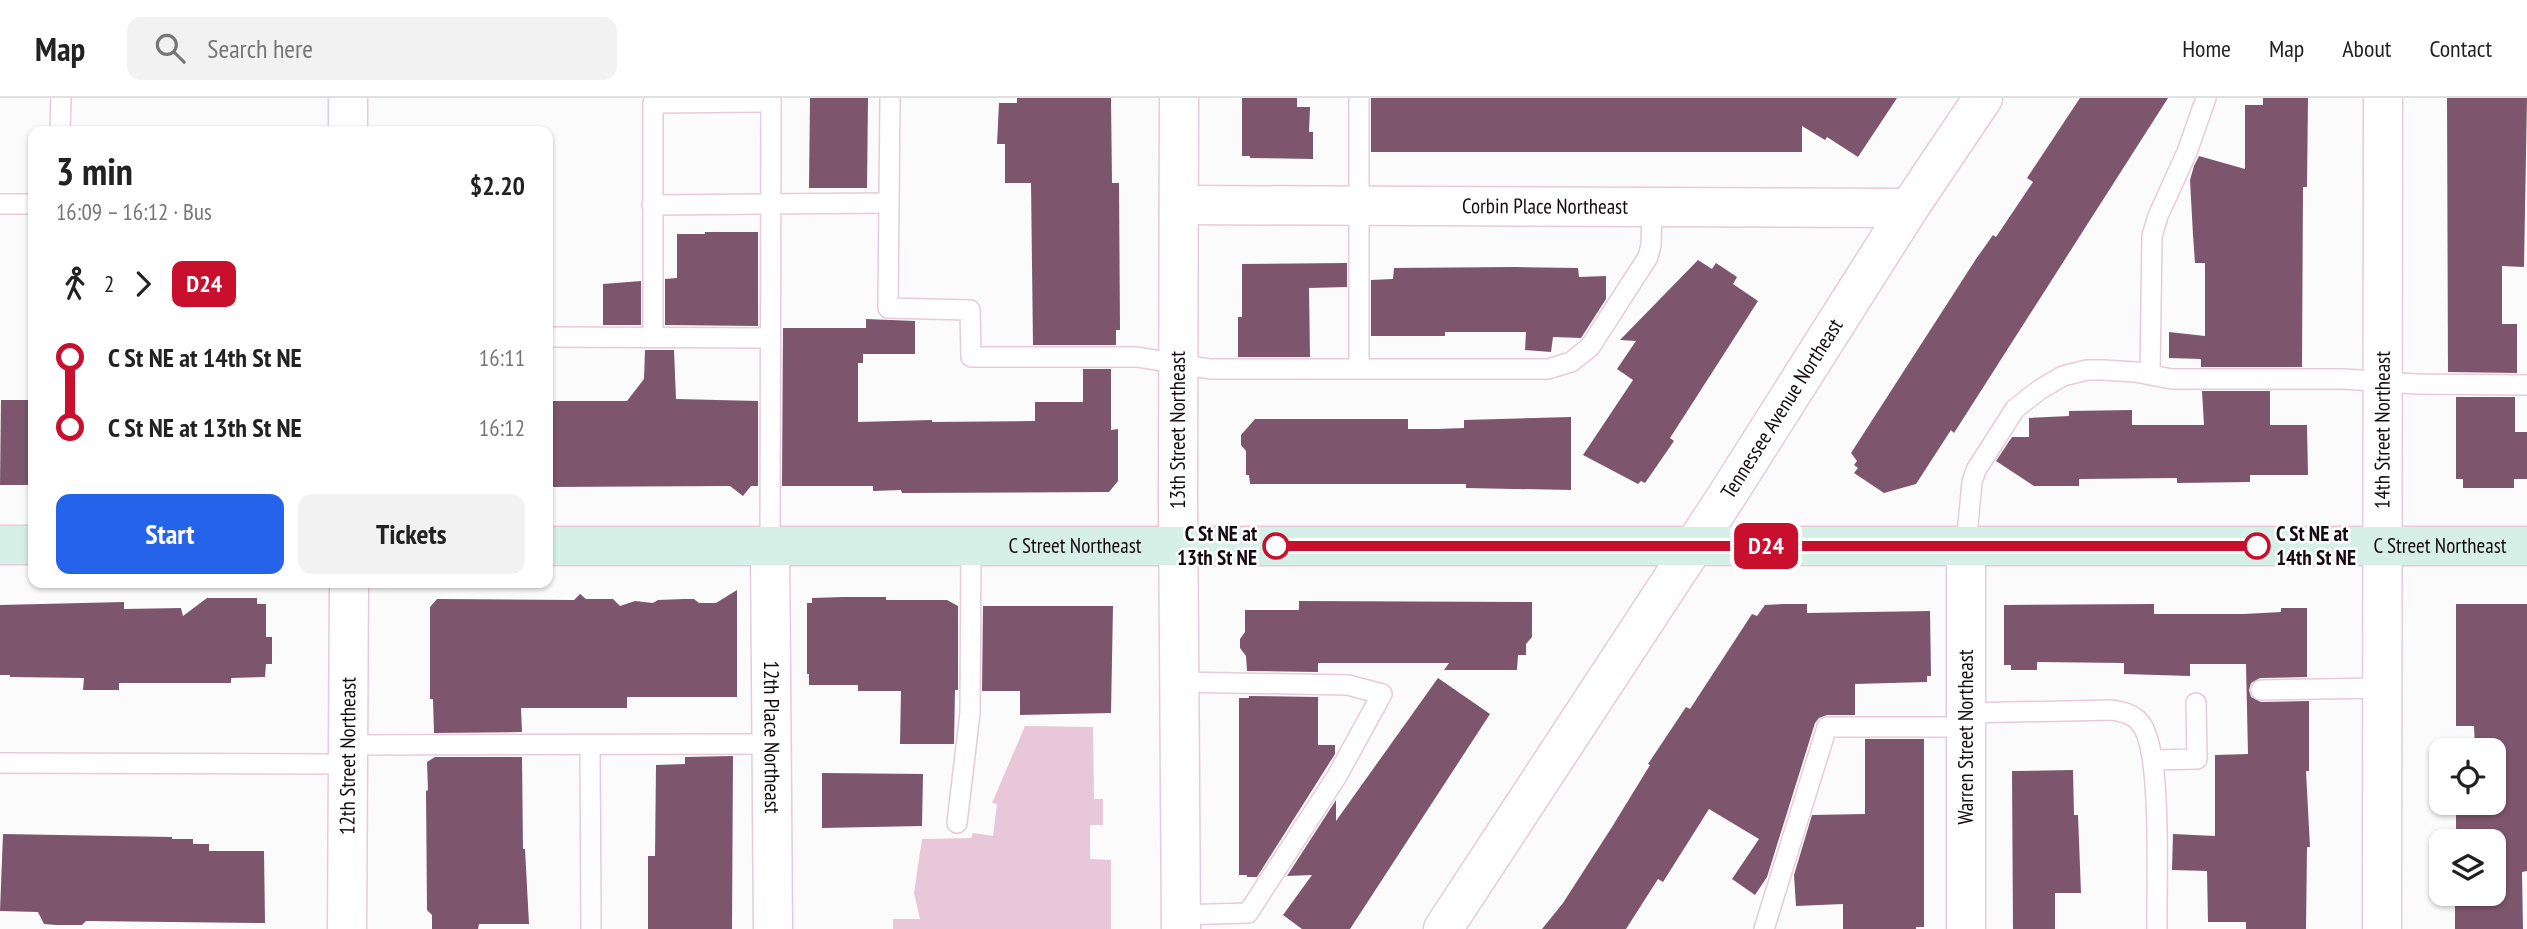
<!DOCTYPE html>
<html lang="en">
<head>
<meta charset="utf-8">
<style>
  body { margin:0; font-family:"PT Sans Narrow",sans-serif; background:#f2f2f2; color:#222; height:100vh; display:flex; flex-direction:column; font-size:26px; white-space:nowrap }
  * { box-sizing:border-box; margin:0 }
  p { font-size:23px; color:#767676 }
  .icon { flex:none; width:38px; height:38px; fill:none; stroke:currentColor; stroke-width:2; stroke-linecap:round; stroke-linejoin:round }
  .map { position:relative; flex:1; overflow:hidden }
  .panel { position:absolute; left:28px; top:28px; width:525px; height:462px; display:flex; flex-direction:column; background:#fff; border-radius:14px; box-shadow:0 2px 5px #0004 }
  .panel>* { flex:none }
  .badge { padding:0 14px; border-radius:10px; font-size:24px; line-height:46px }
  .buttons { position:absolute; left:2429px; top:640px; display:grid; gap:14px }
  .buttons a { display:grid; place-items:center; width:77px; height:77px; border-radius:14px; background:#fff; box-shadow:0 2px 5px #0004; font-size:35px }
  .map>.badge { position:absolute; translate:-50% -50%; box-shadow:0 0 0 4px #fff }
  .legs { display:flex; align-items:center; gap:10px; height:77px; padding:0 28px; font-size:23px }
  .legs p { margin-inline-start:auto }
  .headline { display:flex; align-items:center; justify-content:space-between; height:119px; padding:0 28px }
  h1 { font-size:38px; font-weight:600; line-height:52px }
  .button { display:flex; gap:14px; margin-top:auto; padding:14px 28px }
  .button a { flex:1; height:80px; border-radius:14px; background:#2563eb; color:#fff; font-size:28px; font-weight:600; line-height:80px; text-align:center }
  .button a+a { background:#f2f2f2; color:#222 }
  ul { padding:0 28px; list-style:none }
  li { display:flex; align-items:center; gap:24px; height:70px; font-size:26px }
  li i { display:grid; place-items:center; width:10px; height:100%; margin:0 9px; background:currentColor }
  li i::after { content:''; width:18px; height:18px; margin:-9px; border:5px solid; border-radius:50%; background:#fff }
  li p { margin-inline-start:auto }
  li:first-child i { background:linear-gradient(#0000 50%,currentColor 0) }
  li:last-child i { background:linear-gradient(currentColor 50%,#0000 0) }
  header { display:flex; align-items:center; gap:42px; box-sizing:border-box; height:98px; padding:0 35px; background:#fff; border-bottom:2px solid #e0e0e0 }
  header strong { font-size:33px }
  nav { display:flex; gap:38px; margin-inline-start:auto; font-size:24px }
  .search { width:490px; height:63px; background:#f2f2f2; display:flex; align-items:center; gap:18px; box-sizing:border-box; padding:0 24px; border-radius:14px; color:#767676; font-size:26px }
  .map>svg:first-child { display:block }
  .green { fill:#e7c7d8 }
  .building { fill:#7d556c }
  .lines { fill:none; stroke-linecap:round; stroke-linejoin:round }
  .service-casing { stroke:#e9cada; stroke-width:22 }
  .minor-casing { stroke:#e9cada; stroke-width:41 }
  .tertiary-casing { stroke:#e9cada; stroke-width:41 }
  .secondary-casing { stroke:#e9cada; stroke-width:41 }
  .service { stroke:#fff; stroke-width:19 }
  .minor { stroke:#fff; stroke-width:38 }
  .tertiary { stroke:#fff; stroke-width:38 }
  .secondary { stroke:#d6f0e7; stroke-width:38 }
  .line-1-casing { stroke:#fff; stroke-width:16 }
  .line-1 { stroke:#c8102e; stroke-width:10 }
  .stop-1-dot { fill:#fff; stroke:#c8102e; stroke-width:3.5 }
  .labels { text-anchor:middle; stroke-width:5; stroke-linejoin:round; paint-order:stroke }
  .street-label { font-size:21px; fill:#140a10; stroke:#fff }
  .stop-label { font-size:21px; font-weight:bold; fill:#140a10; stroke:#fff; text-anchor:end }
</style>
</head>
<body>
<header>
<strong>Map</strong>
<div class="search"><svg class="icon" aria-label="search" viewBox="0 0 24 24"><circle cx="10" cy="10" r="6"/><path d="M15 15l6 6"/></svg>Search here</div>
<nav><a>Home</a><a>Map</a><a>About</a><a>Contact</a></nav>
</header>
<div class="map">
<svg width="2527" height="831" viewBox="0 0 2527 831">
  <rect width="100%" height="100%" fill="#fbfbfb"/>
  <!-- green -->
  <polygon class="green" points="1025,628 1093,629 1094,701 1103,701 1103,727 1090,727 1090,761 1111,762 1111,831 893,831 893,821 920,821 914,795 922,741 971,740 973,735 993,738 997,706 992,705"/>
  <!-- building -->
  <g class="building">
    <polygon points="810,0 868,0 867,90 809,90"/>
    <polygon points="1017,0 1111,0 1112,85 1119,85 1120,232 1116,232 1116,247 1033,247 1031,85 1005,85 1005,46 997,46 999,5 1017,5"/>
    <polygon points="1242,0 1297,0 1297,9 1310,9 1309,34 1313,34 1313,61 1250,60 1250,58 1242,58"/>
    <polygon points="1371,0 1897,0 1858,59 1827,39 1825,42 1802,28 1802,54 1371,54"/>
    <polygon points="2080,0 2168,0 1954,335 1951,332 1916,386 1884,395 1854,375 1858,370 1854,367 1857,363 1851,355 1976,161 1993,137 1996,139 2033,84 2027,80"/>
    <polygon points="2263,0 2308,0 2307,89 2303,89 2302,269 2201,269 2201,261 2169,260 2169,234 2205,238 2205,165 2195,165 2193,137 2190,82 2194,68 2199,58 2245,71 2245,7 2263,7"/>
    <polygon points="2447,0 2527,0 2524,169 2502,168 2502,226 2517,226 2517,275 2448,274"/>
    <polygon points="705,134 758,134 758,228 665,227 665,181 677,180 677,136 705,136"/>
    <polygon points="1698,162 1712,171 1716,165 1737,179 1733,186 1758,203 1670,340 1674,343 1645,385 1641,383 1638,386 1583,357 1633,282 1617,271 1636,243 1620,242"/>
    <polygon points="1347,165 1347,189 1309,190 1310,259 1238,259 1238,219 1242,219 1242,166"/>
    <polygon points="1516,169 1578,170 1579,179 1606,178 1606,201 1581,240 1553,239 1551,254 1525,252 1526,234 1445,234 1445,238 1371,238 1371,182 1393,181 1394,170"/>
    <polygon points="641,183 641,227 603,227 603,186"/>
    <polygon points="866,221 915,223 915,256 863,256 863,265 858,265 858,324 932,322 932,324 1035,323 1035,304 1083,304 1083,271 1111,271 1111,332 1118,331 1118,383 1109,394 902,395 901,392 873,393 873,388 782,388 783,230 866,230"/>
    <polygon points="645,252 674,252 676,301 758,303 758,388 751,388 743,398 730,388 548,389 548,303 627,303 644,281"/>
    <polygon points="2202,293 2270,293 2270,327 2307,327 2308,377 2250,377 2250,384 2177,385 2177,380 2079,381 2079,388 2034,388 1996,363 2012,339 2029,339 2029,320 2069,318 2069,313 2132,312 2132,327 2204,327"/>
    <polygon points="2456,299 2515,299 2515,334 2527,334 2527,381 2514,381 2514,390 2463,390 2463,381 2456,381"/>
    <polygon points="1,302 33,302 33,387 0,387"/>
    <polygon points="1571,319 1571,392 1466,390 1466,386 1250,386 1249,377 1246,377 1246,353 1241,347 1241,337 1255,321 1408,321 1408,331 1437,331 1464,330 1464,322"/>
    <polygon points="737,492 737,599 627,599 627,610 521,610 522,634 434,635 433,601 430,601 430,509 437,501 574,502 580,496 586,501 613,501 620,508 635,503 653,505 658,502 684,501 694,501 699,505 716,505"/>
    <polygon points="843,499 886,499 886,502 947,502 958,508 958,592 955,592 954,646 900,646 901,593 858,593 858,587 809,587 809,576 807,576 807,505 812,505 812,500"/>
    <polygon points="207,500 257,500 257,506 266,506 266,539 272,539 272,566 266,566 265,579 231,580 231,585 119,585 119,592 83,592 84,580 10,579 10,577 0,577 0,507 124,504 124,511 181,510 183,518"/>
    <polygon points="1299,503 1532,504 1532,539 1526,546 1526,557 1518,557 1517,572 1444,572 1449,565 1318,565 1318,574 1247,573 1246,558 1240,550 1240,541 1245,534 1245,512 1299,512"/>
    <polygon points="1784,506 1807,506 1807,515 1930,513 1931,578 1927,578 1927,584 1855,586 1855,617 1827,617 1819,620 1815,625 1767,779 1755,797 1732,781 1759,741 1709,711 1663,784 1658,781 1626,831 1542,831 1563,805 1612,729 1650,667 1648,666 1686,609 1690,611 1752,516 1757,518 1765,507"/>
    <polygon points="2154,506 2154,516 2244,516 2281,514 2281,510 2307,510 2307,579 2260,580 2251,585 2249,592 2251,599 2261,604 2309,603 2309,673 2306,673 2310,749 2307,749 2306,831 2246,831 2246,824 2208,824 2207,773 2172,772 2173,736 2215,738 2215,657 2248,656 2246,566 2190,566 2190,578 2124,576 2124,565 2037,564 2037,572 2011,572 2011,567 2004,567 2004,507"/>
    <polygon points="2456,506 2527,506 2527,773 2522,774 2523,831 2455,831 2455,796 2494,796 2494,744 2456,744 2456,705 2494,705 2494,653 2475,653 2474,628 2456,628"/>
    <polygon points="983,508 1113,508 1111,615 1020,617 1020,593 982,593"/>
    <polygon points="1438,580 1490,616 1350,831 1302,831 1283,817 1312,777 1287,778 1336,702 1336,723"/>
    <polygon points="1249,598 1318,599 1318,647 1335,647 1335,656 1257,779 1247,779 1247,777 1239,777 1239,600 1249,600"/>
    <polygon points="1865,641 1924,641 1924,829 1916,829 1916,831 1843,831 1843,806 1796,808 1794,777 1812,717 1865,716"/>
    <polygon points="733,658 732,831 648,831 648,758 655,758 656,667 685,666 685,659"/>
    <polygon points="435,659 522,659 523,751 525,751 529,826 479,826 478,831 432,831 432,817 427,812 426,693 428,692 427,664"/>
    <polygon points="2073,672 2074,717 2078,717 2081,795 2055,795 2055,831 2013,831 2012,673"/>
    <polygon points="822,675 923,676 922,728 822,730"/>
    <polygon points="3,736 172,739 172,741 193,741 193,746 209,746 209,753 264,753 265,825 86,823 82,827 57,827 44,826 38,814 0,813"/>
  </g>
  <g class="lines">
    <defs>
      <g id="service">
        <polyline points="890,0 888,210 970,212 971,259 1137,259 1210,271 1548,271 1571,264 1590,249 1648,159 1651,147 1652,109"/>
        <polyline points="60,33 61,0"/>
        <polyline points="0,106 33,106"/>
        <polyline points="652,107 889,105"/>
        <polyline points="548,239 770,240"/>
        <polyline points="653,239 653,5 771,4"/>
        <polyline points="1359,270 1359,0"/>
        <polyline points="2150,276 2152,138 2158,118 2187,54 2206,0"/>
        <polyline points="770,448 771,0"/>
        <polyline points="1966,448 1972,384 1976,372 2015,311 2039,292 2063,278 2087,272 2103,272 2135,274 2172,281 2344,281 2416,286 2527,287"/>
        <polyline points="1179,584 1348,587 1382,596 1337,678 1248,815 1180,817"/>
        <polyline points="2261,592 2383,590"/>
        <path d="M1966,615L2112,612C2123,614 2134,616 2141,626C2163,654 2156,790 2157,831"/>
        <polyline points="348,647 772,646"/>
        <polyline points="590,647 591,831"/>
        <polyline points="2154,662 2197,661 2196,605"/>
        <polyline points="0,665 348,666"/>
        <polyline points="957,725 970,615 971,448"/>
        <polyline points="1764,831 1827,629 1966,629"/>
      </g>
      <g id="minor">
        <polyline points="348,0 348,33"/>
        <path id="s1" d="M1179,107L1909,110"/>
        <path id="s2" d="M770,448L773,831"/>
        <path id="s3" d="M347,831L349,485"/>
        <path id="s4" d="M1443,831L1726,399L1909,110L1983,0"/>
        <polyline points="1966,831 1966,448"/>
      </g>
      <g id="tertiary">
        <polyline points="1179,0 1178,401 1181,831"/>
        <path id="s5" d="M2382,831L2383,0"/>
      </g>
      <g id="secondary">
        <polyline points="0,447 33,447"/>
        <path id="s6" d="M548,448H2527"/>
      </g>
    </defs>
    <!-- service casing -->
    <use href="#service" class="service-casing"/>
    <!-- minor casing -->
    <use href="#minor" class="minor-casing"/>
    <!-- tertiary casing -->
    <use href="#tertiary" class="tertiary-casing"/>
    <!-- secondary casing -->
    <use href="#secondary" class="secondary-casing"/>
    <!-- service -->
    <use href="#service" class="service"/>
    <!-- minor -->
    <use href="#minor" class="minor"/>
    <!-- tertiary -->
    <use href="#tertiary" class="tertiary"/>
    <!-- secondary -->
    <use href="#secondary" class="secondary"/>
  </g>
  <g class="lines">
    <defs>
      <polyline id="line-1" points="1276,448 2257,448"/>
    </defs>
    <!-- line-1 casing -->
    <use href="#line-1" class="line-1-casing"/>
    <!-- line-1 -->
    <use href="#line-1" class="line-1"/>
  </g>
  <!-- markers -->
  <g class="stop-1-dot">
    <circle cx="1276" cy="448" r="12"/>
    <circle cx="2257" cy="448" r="12"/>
  </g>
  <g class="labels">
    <!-- street labels -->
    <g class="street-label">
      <text dy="7" stroke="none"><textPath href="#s1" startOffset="366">Corbin Place Northeast</textPath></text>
      <text dy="7" stroke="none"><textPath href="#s4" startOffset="621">Tennessee Avenue Northeast</textPath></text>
      <text transform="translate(1178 332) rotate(-90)" y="7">13th Street Northeast</text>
      <text dy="7" stroke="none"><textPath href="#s5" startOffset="499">14th Street Northeast</textPath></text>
      <text dy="7" stroke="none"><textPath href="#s6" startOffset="527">C Street Northeast</textPath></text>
      <text dy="7" stroke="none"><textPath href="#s6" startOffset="1892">C Street Northeast</textPath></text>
      <text transform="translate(1966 639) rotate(-90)" y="7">Warren Street Northeast</text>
      <text dy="7" stroke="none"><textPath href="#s2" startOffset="191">12th Place Northeast</textPath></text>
      <text dy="7" stroke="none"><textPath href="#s3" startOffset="173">12th Street Northeast</textPath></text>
    </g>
    <!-- stop labels -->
    <g class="stop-label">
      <text x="1257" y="443">C St NE at<tspan x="1257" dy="24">13th St NE</tspan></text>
      <text x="2276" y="443" text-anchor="start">C St NE at<tspan x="2276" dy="24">14th St NE</tspan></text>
    </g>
  </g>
</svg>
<div class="buttons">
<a><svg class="icon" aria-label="locate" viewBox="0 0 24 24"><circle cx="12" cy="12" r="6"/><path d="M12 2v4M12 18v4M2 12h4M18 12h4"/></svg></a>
<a><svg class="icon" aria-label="layers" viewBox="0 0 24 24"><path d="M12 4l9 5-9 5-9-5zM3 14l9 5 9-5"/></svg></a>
</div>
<b class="badge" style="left:1766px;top:448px;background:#c8102e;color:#fff">D24</b>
<section class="panel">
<div class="headline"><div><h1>3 min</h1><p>16:09 – 16:12 · Bus</p></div><b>$2.20</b></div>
<div class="legs"><svg class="icon" aria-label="walk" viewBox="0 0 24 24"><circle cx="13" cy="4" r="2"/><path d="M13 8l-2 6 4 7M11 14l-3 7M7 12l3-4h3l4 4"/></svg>2<svg class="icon" aria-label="forward" viewBox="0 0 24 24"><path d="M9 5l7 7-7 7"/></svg><b class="badge" style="background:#c8102e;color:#fff">D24</b></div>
<ul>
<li><i style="color:#c8102e"></i><b>C St NE at 14th St NE</b><p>16:11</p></li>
<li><i style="color:#c8102e"></i><b>C St NE at 13th St NE</b><p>16:12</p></li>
</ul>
<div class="button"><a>Start</a><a>Tickets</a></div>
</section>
</div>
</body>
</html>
